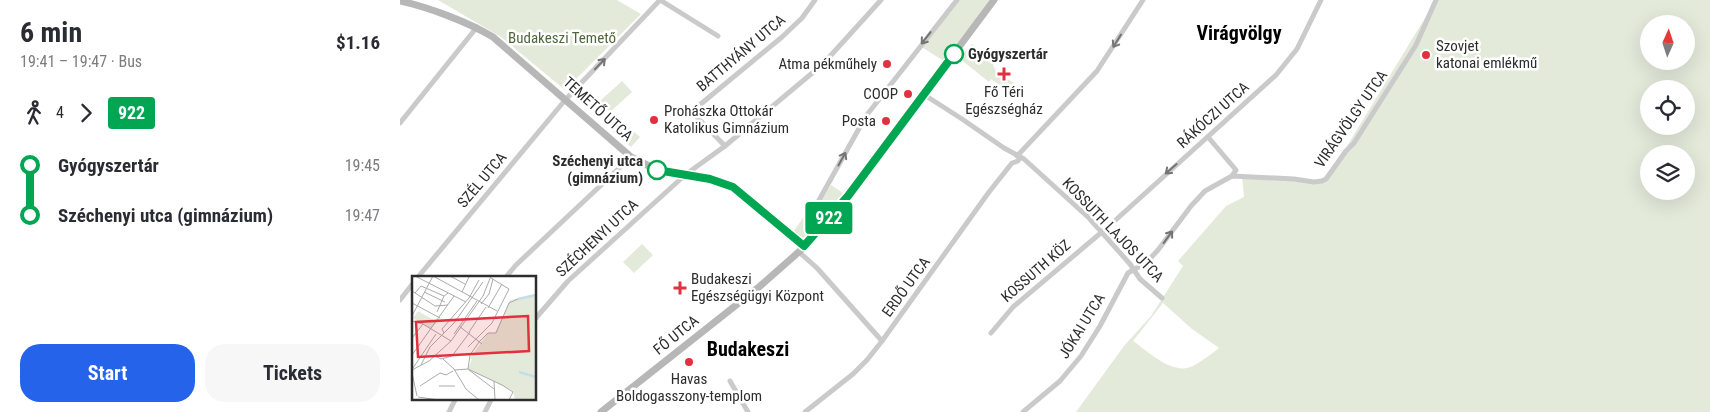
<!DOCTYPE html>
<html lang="en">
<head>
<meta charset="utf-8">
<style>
  body { margin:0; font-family:"Roboto Condensed",sans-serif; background:#f7f7f7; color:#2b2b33; height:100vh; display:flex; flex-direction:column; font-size:19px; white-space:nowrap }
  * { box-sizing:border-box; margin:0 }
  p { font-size:16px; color:#7c7c81 }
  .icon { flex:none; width:28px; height:28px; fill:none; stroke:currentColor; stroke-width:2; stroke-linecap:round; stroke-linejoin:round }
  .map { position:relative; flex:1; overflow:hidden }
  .side { display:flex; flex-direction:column; background:#fff; width:400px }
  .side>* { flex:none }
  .badge { padding:0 10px; border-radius:4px; font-size:18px; line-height:32px }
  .needle { width:32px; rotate:3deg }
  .buttons { position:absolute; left:1240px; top:15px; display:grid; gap:10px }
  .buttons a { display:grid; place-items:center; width:55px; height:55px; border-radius:50%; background:#fff; box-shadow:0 5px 20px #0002; font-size:25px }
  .map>.badge { position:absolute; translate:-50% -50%; box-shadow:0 0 0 2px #fff }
  .legs { display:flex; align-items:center; gap:8px; height:55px; padding:0 20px; font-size:16px }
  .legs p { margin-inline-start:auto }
  .headline { display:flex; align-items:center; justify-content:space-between; height:85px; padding:0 20px }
  h1 { font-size:28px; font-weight:700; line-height:38px }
  .primary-button { display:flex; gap:10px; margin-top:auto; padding:10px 20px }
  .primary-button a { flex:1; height:58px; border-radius:20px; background:#2563eb; color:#fff; font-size:20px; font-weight:700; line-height:58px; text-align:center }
  .primary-button a+a { background:#f7f7f7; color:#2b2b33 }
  ul { padding:0 20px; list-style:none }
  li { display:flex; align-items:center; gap:18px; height:50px; font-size:19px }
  li i { display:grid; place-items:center; width:8px; height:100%; margin:0 6px; background:currentColor }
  li i::after { content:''; width:12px; height:12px; margin:-6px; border:4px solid; border-radius:50%; background:#fff }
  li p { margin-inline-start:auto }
  li:first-child i { background:linear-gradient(#0000 50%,currentColor 0) }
  li:last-child i { background:linear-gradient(currentColor 50%,#0000 0) }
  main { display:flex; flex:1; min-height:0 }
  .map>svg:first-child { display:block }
  .green { fill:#e3eada; fill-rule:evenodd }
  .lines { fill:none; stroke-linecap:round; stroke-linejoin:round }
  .street { stroke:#cacaca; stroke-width:5 }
  .secondary { stroke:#b7b7b7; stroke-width:7 }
  .oneway { stroke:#747474 }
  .line-1-casing { stroke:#fff; stroke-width:11 }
  .line-1 { stroke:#00a651; stroke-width:8 }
  .stop-1-dot { fill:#fff; stroke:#00a651; stroke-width:2.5 }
  .poi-dot { fill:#e1313f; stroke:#fff; stroke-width:2 }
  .labels { text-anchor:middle; stroke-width:5; stroke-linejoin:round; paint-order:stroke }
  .park-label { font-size:15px; fill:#50673b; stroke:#fff }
  .poi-label { font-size:15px; fill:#2d2d2d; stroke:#fff; text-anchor:start }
  .street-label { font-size:15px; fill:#2d2d2d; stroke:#fff }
  .stop-label { font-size:15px; font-weight:bold; fill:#2d2d2d; stroke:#fff; text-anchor:start }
  .district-label { font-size:20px; font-weight:bold; fill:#000; stroke:#fff }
  .inset-river { fill:none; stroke:#c6dcea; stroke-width:2.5 }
  .inset-road { fill:none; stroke:#ababab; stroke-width:1 }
  .view { fill:#e1313f; fill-opacity:0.15; stroke:#e1313f; stroke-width:2.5 }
  .inset-edge { fill:none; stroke:#2d2d2d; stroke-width:2.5 }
</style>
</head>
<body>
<main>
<section class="side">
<div class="headline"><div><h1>6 min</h1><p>19:41 – 19:47 · Bus</p></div><b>$1.16</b></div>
<div class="legs"><svg class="icon" aria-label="walk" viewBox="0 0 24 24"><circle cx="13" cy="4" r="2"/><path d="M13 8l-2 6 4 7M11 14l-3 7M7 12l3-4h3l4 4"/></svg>4<svg class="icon" aria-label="forward" viewBox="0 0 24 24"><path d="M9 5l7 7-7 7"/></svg><b class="badge" style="background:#00a651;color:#fff">922</b></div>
<ul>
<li><i style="color:#00a651"></i><b>Gyógyszertár</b><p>19:45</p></li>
<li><i style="color:#00a651"></i><b>Széchenyi utca (gimnázium)</b><p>19:47</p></li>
</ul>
<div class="primary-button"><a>Start</a><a>Tickets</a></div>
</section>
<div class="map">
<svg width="1310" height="412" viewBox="0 0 1310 412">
  <rect width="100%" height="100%" fill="#fff"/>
  <!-- green -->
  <g class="green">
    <polygon points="38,0 217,0 241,14 165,90 101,37"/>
    <polygon points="557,0 594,0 547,63 520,46"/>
    <path d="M1036,0H1310V412H676L724,346L751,316L783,266L778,261L826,206L844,197L842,176L922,181L936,164ZM1249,24H1286V61H1249ZM1249,89H1286V126H1249ZM1249,154H1286V191H1249ZM763,303L792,329L819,348C811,354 802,361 793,366C773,376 749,352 733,341Z"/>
    <polygon points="572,44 596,61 593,65 597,73 616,84 613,89 605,89 591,79 589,82 559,58"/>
    <polygon points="222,81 232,92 210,112 200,101"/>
    <polygon points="219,119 240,137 231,147 210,129"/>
    <polygon points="431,185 443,193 411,233 406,238 400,237 393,232 416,200 421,201"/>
    <polygon points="242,244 253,255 234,273 223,262"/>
  </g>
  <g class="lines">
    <!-- street -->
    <g class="street">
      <polyline points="260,0 318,36"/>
      <polyline points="523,94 562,119 604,148 624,159 689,218 730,264 740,279 762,298"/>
      <polyline points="0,123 77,27"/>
      <polyline points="808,137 836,170 832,176"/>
      <polyline points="325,146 294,114 296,108 382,37 402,18 415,0"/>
      <polyline points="617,156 697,71 743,0"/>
      <polyline points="418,202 466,116 557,0"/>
      <polyline points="399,252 417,268 482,341"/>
      <polyline points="18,277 166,99 260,0"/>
      <polyline points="106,277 116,265 231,157"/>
      <polyline points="0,300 14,282"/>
      <polyline points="135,319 168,281 285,175 325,146 423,64 481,0"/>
      <polyline points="591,333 613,307 709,226 876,75 897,49 921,0"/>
      <polyline points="330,381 348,412"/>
      <polyline points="49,412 56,398"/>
      <polyline points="85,412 92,398"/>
      <polyline points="405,412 453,374 467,360 482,341 589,192 612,163 618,161 620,157"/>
      <polyline points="623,412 660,381 681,356 700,326 728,273 747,262 758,250 791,206 805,191 832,176 894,179 914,182 922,181 926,179 946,151 954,143 1016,45 1036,0"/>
    </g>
    <!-- secondary -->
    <g class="secondary">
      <path d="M0,1C28,7 68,22 93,37L231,157L257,170L310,179L333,187L404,246"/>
      <polyline points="201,412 359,287 401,250 448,196 594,0"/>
    </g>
  </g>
  <!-- one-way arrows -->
  <defs><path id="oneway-shaft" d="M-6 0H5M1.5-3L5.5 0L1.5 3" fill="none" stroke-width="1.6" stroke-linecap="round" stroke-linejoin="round" transform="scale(1.25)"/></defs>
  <g class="oneway">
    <use href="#oneway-shaft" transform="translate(526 38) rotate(128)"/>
    <use href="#oneway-shaft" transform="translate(717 41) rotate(122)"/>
    <use href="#oneway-shaft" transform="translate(200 64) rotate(-46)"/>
    <use href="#oneway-shaft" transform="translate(442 159) rotate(-61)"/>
    <use href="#oneway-shaft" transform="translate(771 169) rotate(139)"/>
    <use href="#oneway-shaft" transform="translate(768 237) rotate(-54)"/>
  </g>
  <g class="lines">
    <defs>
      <polyline id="line-1" points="257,170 310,179 333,187 404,246 448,196 554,54"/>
    </defs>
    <!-- line-1 casing -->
    <use href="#line-1" class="line-1-casing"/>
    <!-- line-1 -->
    <use href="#line-1" class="line-1"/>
  </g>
  <!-- markers -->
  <g class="stop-1-dot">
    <circle cx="554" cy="54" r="9"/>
    <circle cx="257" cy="170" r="9"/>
  </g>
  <g class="poi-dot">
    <circle cx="1026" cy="55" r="5"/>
    <circle cx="487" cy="64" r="5"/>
    <path d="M601.5 66.5h5v5h5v5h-5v5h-5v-5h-5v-5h5z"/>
    <circle cx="508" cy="94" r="5"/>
    <circle cx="254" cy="120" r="5"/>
    <circle cx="486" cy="121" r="5"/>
    <path d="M277.5 280.5h5v5h5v5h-5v5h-5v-5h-5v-5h5z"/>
    <circle cx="289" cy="362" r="5"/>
  </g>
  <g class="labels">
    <!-- park labels -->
    <g class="park-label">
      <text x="162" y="43">Budakeszi Temető</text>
    </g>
    <!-- poi labels -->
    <g class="poi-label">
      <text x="1036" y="51">Szovjet<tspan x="1036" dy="17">katonai emlékmű</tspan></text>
      <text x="477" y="69" text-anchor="end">Atma pékműhely</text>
      <text x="604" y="97" text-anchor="middle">Fő Téri<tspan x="604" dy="17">Egészségház</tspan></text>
      <text x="498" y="99" text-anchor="end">COOP</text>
      <text x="264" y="116">Prohászka Ottokár<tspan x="264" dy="17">Katolikus Gimnázium</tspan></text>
      <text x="476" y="126" text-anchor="end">Posta</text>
      <text x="291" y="284">Budakeszi<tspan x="291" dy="17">Egészségügyi Központ</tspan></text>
      <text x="289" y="384" text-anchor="middle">Havas<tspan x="289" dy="17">Boldogasszony-templom</tspan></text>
    </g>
    <!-- street labels -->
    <g class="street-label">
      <text transform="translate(341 53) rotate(-40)" y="5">BATTHYÁNY UTCA</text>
      <text transform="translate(198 109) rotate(42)" y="5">TEMETŐ UTCA</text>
      <text transform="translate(813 115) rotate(-42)" y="5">RÁKÓCZI UTCA</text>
      <text transform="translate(951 119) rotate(-55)" y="5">VIRÁGVÖLGY UTCA</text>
      <text transform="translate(82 180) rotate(-50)" y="5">SZÉL UTCA</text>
      <text transform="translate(713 230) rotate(46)" y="5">KOSSUTH LAJOS UTCA</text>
      <text transform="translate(197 238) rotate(-43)" y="5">SZÉCHENYI UTCA</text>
      <text transform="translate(636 271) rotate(-41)" y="5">KOSSUTH KÖZ</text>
      <text transform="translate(506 287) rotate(-54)" y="5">ERDŐ UTCA</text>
      <text transform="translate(682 326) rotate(-58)" y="5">JÓKAI UTCA</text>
      <text transform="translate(276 335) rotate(-39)" y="5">FŐ UTCA</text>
    </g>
    <!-- stop labels -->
    <g class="stop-label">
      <text x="568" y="59">Gyógyszertár</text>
      <text x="243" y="166" text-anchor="end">Széchenyi utca<tspan x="243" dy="17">(gimnázium)</tspan></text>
    </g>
    <!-- district labels -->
    <g class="district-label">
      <text x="839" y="40">Virágvölgy</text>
      <text x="348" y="356">Budakeszi</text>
    </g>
  </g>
  <!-- overview -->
  <g transform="translate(12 276)">
    <rect width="124" height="124" fill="#fff"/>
    <path d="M124,18V124H103L101,115L56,93L60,83L58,82L76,57H83L98,24ZM6,35L25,46L18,53L1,42Z" fill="#e3eada"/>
    <path class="inset-river" d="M106,23L124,19M107,96L124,101"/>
    <path class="inset-road" d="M3,0L54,26M38,0L53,8M0,15L23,30L36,29M12,16L33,26M50,16L57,1M3,17L9,10L32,20L36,17M0,27L28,42M69,28L77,18L81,3M76,32L90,8M25,36L32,20M0,40L21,0L85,35M0,45L11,48L39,65M47,50L70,68M57,56L74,31M32,57L30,53L57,22L67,4M42,58L65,25M0,62L11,48M56,71L80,47L97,13L79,2M0,79L42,20M23,80L29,83L40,80L58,56M31,83L42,93L54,113L67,124M9,89L18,71L42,47L71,6M1,92L24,58M56,93L58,79L67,66L76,57H84L97,27L106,23M0,94L17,85L39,65L71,20L79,0M42,94L56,93L90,109L101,116L97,124M57,94L82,113M0,97L5,120M82,105L83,124M8,110L28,97L34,99L41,95M27,110H43M6,121L27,124"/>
    <path class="view" d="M116,40L117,75L6,81L4,46Z"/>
    <rect width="124" height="124" class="inset-edge"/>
  </g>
</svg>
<div class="buttons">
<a><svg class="needle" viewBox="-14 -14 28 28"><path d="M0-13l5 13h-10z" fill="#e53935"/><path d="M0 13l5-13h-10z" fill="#7c7c81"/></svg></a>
<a><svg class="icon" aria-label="locate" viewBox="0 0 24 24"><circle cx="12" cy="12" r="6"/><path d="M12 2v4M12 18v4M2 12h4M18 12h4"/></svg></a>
<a><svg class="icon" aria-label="layers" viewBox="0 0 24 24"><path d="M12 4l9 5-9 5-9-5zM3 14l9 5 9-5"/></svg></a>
</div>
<b class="badge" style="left:429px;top:218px;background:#00a651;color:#fff">922</b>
</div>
</main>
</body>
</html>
